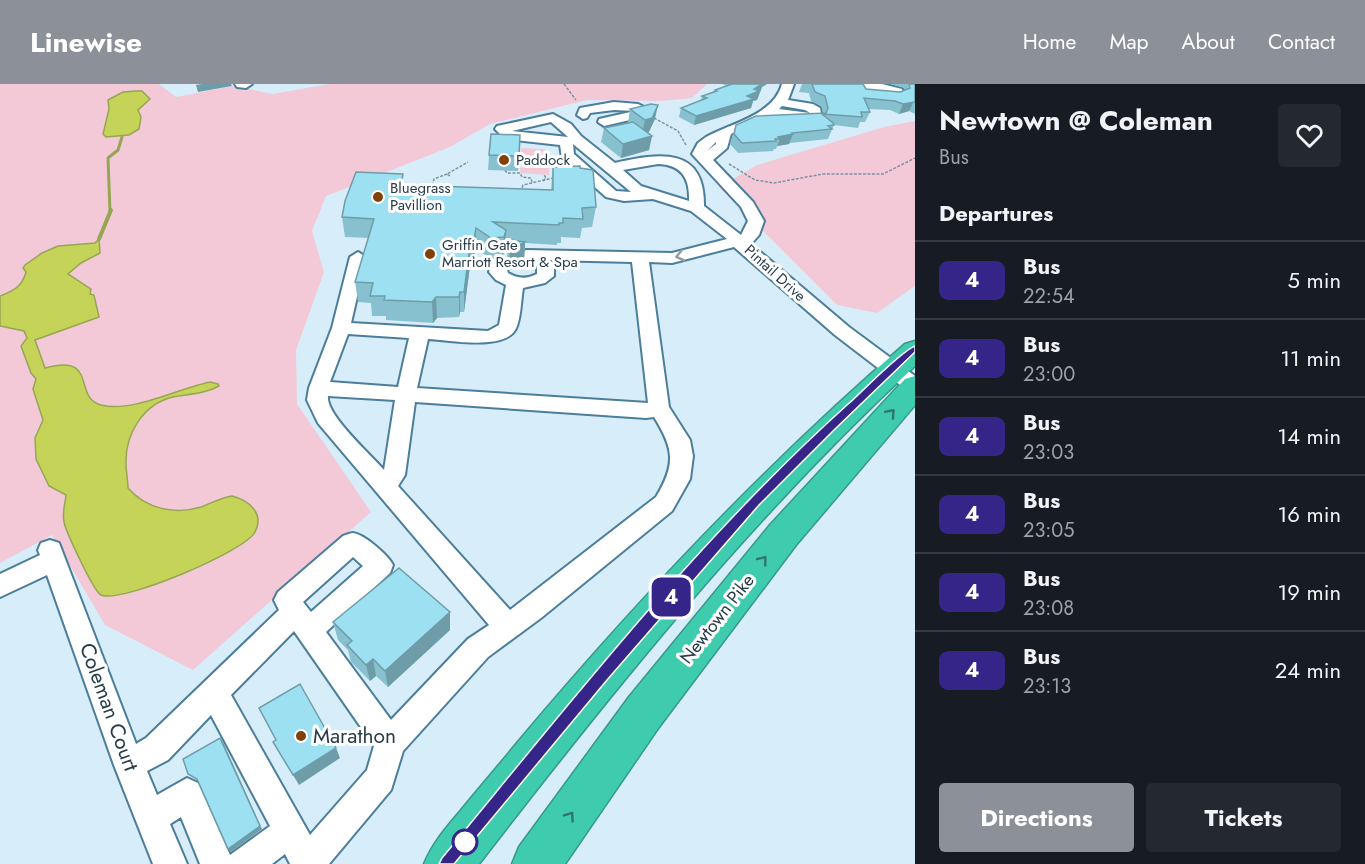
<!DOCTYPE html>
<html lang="en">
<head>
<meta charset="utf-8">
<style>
  body { margin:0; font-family:Jost,sans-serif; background:#242831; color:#f1f3f6; height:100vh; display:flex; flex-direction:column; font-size:22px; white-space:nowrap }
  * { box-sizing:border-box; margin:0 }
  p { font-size:20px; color:#9ea1a6 }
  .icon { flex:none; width:33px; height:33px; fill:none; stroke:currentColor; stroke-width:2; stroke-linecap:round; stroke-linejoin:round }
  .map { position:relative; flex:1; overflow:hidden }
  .panel { display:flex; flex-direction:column; background:#171b24; width:450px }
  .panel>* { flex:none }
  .badge { padding:0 12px; border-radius:9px; font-size:21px; line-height:39px }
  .map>.badge { position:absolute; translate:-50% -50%; box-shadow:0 0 0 3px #fff }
  h2 { padding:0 24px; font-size:22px; line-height:54px }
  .round { display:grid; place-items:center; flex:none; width:63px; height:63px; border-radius:6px; background:#242831 }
  .head { display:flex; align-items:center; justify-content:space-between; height:102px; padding:0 24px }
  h1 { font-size:28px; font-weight:700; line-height:45px }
  .button { display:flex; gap:12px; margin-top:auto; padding:12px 24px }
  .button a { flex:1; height:69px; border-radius:6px; background:#8c9099; color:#fff; font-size:24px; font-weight:700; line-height:69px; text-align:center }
  .button a+a { background:#242831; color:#f1f3f6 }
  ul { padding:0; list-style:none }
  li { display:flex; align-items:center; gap:18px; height:78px; padding:0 24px; border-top:2px solid #363941 }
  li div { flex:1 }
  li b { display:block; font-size:22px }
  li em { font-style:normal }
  li .badge { min-width:66px; font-weight:700; text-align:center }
  header { display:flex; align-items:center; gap:36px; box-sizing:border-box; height:84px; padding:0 30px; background:#8c9099; color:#fff }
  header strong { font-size:28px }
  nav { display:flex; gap:33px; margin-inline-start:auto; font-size:21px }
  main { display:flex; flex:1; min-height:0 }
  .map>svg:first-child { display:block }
  .green { fill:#f3c9d7 }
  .water { fill:#c5d359; stroke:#96a654; stroke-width:1.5 }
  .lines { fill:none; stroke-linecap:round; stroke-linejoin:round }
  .stream-far1 { stroke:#96a654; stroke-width:3 }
  .stream { stroke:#96a654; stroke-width:4 }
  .minor-casing { stroke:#4b7e9b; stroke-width:4 }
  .highway-casing { stroke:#37998a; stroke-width:3 }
  .path { stroke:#7e93a0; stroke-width:1.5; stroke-dasharray:3 1.5; stroke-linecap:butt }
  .minor { fill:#fff; fill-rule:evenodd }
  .highway { fill:#3fcbad; fill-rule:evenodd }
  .wall { fill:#87c1cf }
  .shaded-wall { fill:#6e9da9 }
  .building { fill:#9de0f1; stroke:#6e9da9; stroke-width:1.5 }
  .oneway { stroke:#939ea4 }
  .oneway2 { stroke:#317571 }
  .line { fill:#362589; stroke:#fff; stroke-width:1.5 }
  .poi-dot { fill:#824207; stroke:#fff; stroke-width:2 }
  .stop-dot { fill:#fff; stroke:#362589; stroke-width:3 }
  .labels { text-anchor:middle; stroke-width:6; stroke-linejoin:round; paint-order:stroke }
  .far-poi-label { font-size:15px; fill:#273c49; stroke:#fff; text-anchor:start }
  .far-street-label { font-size:15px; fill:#273c49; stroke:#fff }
  .street-label { font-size:18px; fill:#273c49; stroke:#fff }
  .near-street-label { font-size:21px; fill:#273c49; stroke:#fff }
  .near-poi-label { font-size:21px; fill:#273c49; stroke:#fff; text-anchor:start }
</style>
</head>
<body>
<header>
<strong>Linewise</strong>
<nav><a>Home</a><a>Map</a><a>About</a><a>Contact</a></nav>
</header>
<main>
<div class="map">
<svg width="915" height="780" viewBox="0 0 915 780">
  <rect width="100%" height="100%" fill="#d8edfa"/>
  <!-- green -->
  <g class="green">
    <polygon points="0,0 159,0 176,13 233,2 273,10 329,0 707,0 692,14 662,17 587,16 490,40 450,63 326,112 312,147 324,188 296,266 297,320 371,428 193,586 105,541 52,451 0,479"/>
    <polygon points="915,37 915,202 877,229 837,221 719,103 757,81 884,43"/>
    <polygon points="521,64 544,65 549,68 549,91 520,89"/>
  </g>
  <!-- water -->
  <g class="water">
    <polygon points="136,7 142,7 150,15 138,26 141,33 139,45 129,51 106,53 103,50 109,25 108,16 123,8"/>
    <path d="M99,155L100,169L81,179L68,190L91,205L90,210L94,211L99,233L35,256L45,284C99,269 72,313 101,321C133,329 179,304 210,298L218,300L219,302C205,310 188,310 173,313C143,320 125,350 126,380C126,388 128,396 128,404C146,425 175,431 201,423C211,419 221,414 232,412C248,416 265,429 255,448C246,467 121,520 101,511C94,508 66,448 64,438C62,428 65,421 66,411L49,402L36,375L35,354L43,336L33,305L36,295L31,289L21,262L27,254L24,247L0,242V212C13,207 22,203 26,188L23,184L25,181L42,169L58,162L95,159Z"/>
  </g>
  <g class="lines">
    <!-- stream-far1 -->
    <polyline class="stream-far1" points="110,128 108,74 118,66 122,53"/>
    <!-- stream -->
    <polyline class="stream" points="99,155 111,126"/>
    <defs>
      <g id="minor">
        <polygon points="235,0 252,0 246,4 237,3"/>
        <path d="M782,0H794L788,16L813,20L820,24L822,34L821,37L770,31L731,50L727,64L713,76L753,118L764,137L759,151L751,160L849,243L915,292V309L908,307L835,251L734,163L672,179L649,178L669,323L690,356L693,372L690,395L672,427L541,534L488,573L403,667L391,706L329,780H290L285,770L272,780H200L181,733L170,740L187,780H153L114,681L47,491L0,513V490L40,471L38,466L41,459L50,456L59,459L136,660L146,654L279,526L274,516L278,508L343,452C346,451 351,449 353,449C364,450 389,472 393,481L390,489L326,548L391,636L468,555L489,541L318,339L307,316L309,304L332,244L350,173L358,168L366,173L351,239L488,247L499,241L506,201L496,196L489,188L492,175H504L508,189C518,195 527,195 537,190V183L532,178L520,174L518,171L526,166L672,169L727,155L691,127L653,115L624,117L606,113L562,74L560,61L505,55L495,45L497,42L553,30L571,40L581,52L615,79C659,69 705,62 704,122L741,151L748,137L741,123L692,70L698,59L706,53C731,39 774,31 782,0ZM782,22L805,26L810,29L779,25ZM551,38L568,53L512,47ZM716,58V60L707,67ZM573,60L631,108L616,107L574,70ZM658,80C681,81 690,93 689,117L641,102L623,86ZM549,176L632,178L648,319L417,304L428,255C449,256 509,268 517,242C521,231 521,216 523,204L545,199L554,192V182ZM348,250L409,254L398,303L330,298ZM328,312L395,316L384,386C371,371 325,330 328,312ZM415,318L646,334L654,333C674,365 676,380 656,413L510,526L398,402L405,391ZM353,473L363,482L311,528L303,518ZM294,547L374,662L367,686L310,751L231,611ZM211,631L270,742L230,771L198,699L187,694L157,711L147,687L168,676Z"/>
        <path d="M854,0H882L902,5L904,12C894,20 874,16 862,13ZM869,5L888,8H889H874Z"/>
        <polygon points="614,18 638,20 650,26 647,32 604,42 598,38 599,35 635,27 614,26 590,29 587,34 583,35 577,31 580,24"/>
      </g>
      <g id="highway">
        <path d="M915,257V282C752,433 614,605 479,780H424C433,758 447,743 462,725C480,703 499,681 517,659C637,516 764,382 905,260Z"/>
        <polygon points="915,292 915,321 796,461 659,643 565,780 512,780 519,763 629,613 770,441 905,295"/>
      </g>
    </defs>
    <!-- minor casing -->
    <use href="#minor" class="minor-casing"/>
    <!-- highway casing -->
    <use href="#highway" class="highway-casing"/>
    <!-- path -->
    <g class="path">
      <polyline points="564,0 576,16"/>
      <polyline points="654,34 678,47 686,61"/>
      <polyline points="729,80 755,96 774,99 823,90 883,90 915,74"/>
      <polyline points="505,86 507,89 520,89 522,93 531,94 532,98"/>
      <polyline points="450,92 447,90 468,78"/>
      <polyline points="543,97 546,94 544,91"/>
      <polyline points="431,106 434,95 447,90"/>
      <polyline points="521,108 523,101 553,94"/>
    </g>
    <!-- minor -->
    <use href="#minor" class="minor"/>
    <!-- highway -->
    <use href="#highway" class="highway"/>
  </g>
  <!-- wall -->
  <g class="wall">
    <polygon points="722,0 767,0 762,3 757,16 753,17 751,24 694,41 679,33 681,24 701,16 702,12 727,2"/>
    <polygon points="802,0 863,0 866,5 900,8 904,6 904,4 890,0 915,0 915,30 909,27 899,30 890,26 868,25 870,28 865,38 860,38 858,44 834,41 828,55 790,59 789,60 777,62 776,65 774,65 773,67 738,69 730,60 736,41 823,29 821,22 811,17 809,9 799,8"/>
    <polygon points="630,25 655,35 648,49 652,52 649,66 621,74 601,58 604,44 628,39"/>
    <polygon points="489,71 519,72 518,87 488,86"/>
    <polygon points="553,83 580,84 596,123 592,143 582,144 580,154 561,153 561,159 557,159 557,161 525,159 524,178 509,186 507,177 508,158 506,158 505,166 502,173 490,174 475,164 473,182 470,182 464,228 460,228 459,233 437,234 433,239 386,236 386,232 372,232 371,219 358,218 355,198 369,154 345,153 342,133 404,101 551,106"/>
    <polygon points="333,538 450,546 388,603 376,592 370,597 351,578 348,566 338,556"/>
  </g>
  <!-- shaded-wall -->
  <g class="shaded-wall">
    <polygon points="202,0 231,0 232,2 198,8 196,1"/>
    <polygon points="759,0 767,0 762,3 757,16 753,17 751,24 694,41 696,32 754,5"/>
    <polygon points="914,17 909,27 899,30 903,20"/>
    <polygon points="658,21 655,35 649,48 642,50 645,36"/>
    <polygon points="793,50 789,60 777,62 780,55 778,53"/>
    <polygon points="652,52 649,66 621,74 623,60"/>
    <polygon points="476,144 475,164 473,182 473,162"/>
    <polygon points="506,146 505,166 502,173 504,153"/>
    <polygon points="525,158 524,178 509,186 510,166"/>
    <polygon points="470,162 470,182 464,228 464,208"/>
    <polygon points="460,208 460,228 459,233 459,213"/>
    <polygon points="436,213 437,234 433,239 432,218"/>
    <polygon points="450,528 450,546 388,603 385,587"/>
    <polygon points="373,575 376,592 370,597 366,581"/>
    <polygon points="220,654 223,658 262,745 231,768 228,765"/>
    <polygon points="336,664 340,674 299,701 293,691"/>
  </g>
  <!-- building -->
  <g class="building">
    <polygon points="732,0 762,0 754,5 759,7 747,12 754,15 696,32 681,24 707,14 702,12 717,7 715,6"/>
    <polygon points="812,0 863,0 866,5 900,8 910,4 909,0 915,0 915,18 903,20 895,17 864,14 870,28 861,28 862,33 822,30 833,39 834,41 828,42 832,45 792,49 793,50 778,53 780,55 775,55 776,57 742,59 734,50 736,41 756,32 826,29 828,24 825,12 815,8"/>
    <polygon points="651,20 658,21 652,34 645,36 630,25"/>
    <polygon points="633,38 652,52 623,60 604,44"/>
    <polygon points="491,50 520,51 519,72 489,71"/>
    <polygon points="580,82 580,84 593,86 596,123 582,124 583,135 563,134 563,139 559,139 559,141 493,138 506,146 504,153 491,154 476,144 473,162 470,162 464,208 460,208 459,213 436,213 432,218 384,216 385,212 370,212 373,199 355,198 374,135 342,133 345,117 356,88 403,90 401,101 553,106 553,83"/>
    <polygon points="509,156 525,158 510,166"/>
    <polygon points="399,484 450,528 385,587 373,575 366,581 347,561 352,557 333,538"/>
    <polygon points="300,600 336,664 293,691 273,658 276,656 259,624"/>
    <polygon points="220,654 260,742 228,765 197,695 188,690 183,675"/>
  </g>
  <!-- one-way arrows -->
  <defs><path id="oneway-chevron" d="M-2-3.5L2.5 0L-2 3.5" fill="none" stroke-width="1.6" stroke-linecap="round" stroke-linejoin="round" transform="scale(1.5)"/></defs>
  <use class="oneway" href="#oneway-chevron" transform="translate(680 172) rotate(167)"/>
  <g class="oneway2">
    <use href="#oneway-chevron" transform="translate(891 329) rotate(-49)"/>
    <use href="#oneway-chevron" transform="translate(763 476) rotate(-52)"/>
    <use href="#oneway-chevron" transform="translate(570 732) rotate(-55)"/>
  </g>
  <!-- line -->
  <path class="line" d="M915,262V268L834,346L759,421L607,596L454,780H439L442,774C570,619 697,456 847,321C861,309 901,267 915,262Z"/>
  <!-- markers -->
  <g class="poi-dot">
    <circle cx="504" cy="76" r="6"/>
    <circle cx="378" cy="113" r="6"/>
    <circle cx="430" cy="170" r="6"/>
    <circle cx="301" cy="652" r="6"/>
  </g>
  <circle class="stop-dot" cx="465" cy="758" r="12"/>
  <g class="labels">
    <!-- far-poi labels -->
    <g class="far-poi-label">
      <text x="516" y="81">Paddock</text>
      <text x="390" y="109">Bluegrass<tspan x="390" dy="17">Pavillion</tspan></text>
      <text x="442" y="166">Griffin Gate<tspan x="442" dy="17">Marriott Resort &amp; Spa</tspan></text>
    </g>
    <!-- far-street labels -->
    <g class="far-street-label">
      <text transform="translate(775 189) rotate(42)" y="5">Pintail Drive</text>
    </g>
    <!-- street labels -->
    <g class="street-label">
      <text transform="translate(717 535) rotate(-52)" y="6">Newtown Pike</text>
    </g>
    <!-- near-street labels -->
    <g class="near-street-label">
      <text transform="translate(109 623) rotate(70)" y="7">Coleman Court</text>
    </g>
    <!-- near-poi labels -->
    <g class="near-poi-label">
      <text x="313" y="659">Marathon</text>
    </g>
  </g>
</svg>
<b class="badge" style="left:671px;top:513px;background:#362589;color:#fff">4</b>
</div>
<section class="panel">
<div class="head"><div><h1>Newtown @ Coleman</h1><p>Bus</p></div><a class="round"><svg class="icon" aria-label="heart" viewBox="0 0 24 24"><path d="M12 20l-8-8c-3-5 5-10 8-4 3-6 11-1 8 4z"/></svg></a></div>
<h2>Departures</h2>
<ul>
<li><span class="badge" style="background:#362589;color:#fff">4</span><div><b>Bus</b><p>22:54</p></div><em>5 min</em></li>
<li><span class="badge" style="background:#362589;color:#fff">4</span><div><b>Bus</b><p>23:00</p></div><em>11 min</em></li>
<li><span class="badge" style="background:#362589;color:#fff">4</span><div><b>Bus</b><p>23:03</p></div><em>14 min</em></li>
<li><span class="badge" style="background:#362589;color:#fff">4</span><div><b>Bus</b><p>23:05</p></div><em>16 min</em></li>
<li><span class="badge" style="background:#362589;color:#fff">4</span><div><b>Bus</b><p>23:08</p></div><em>19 min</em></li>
<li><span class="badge" style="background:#362589;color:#fff">4</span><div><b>Bus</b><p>23:13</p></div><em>24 min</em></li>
</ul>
<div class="button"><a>Directions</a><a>Tickets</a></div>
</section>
</main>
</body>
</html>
